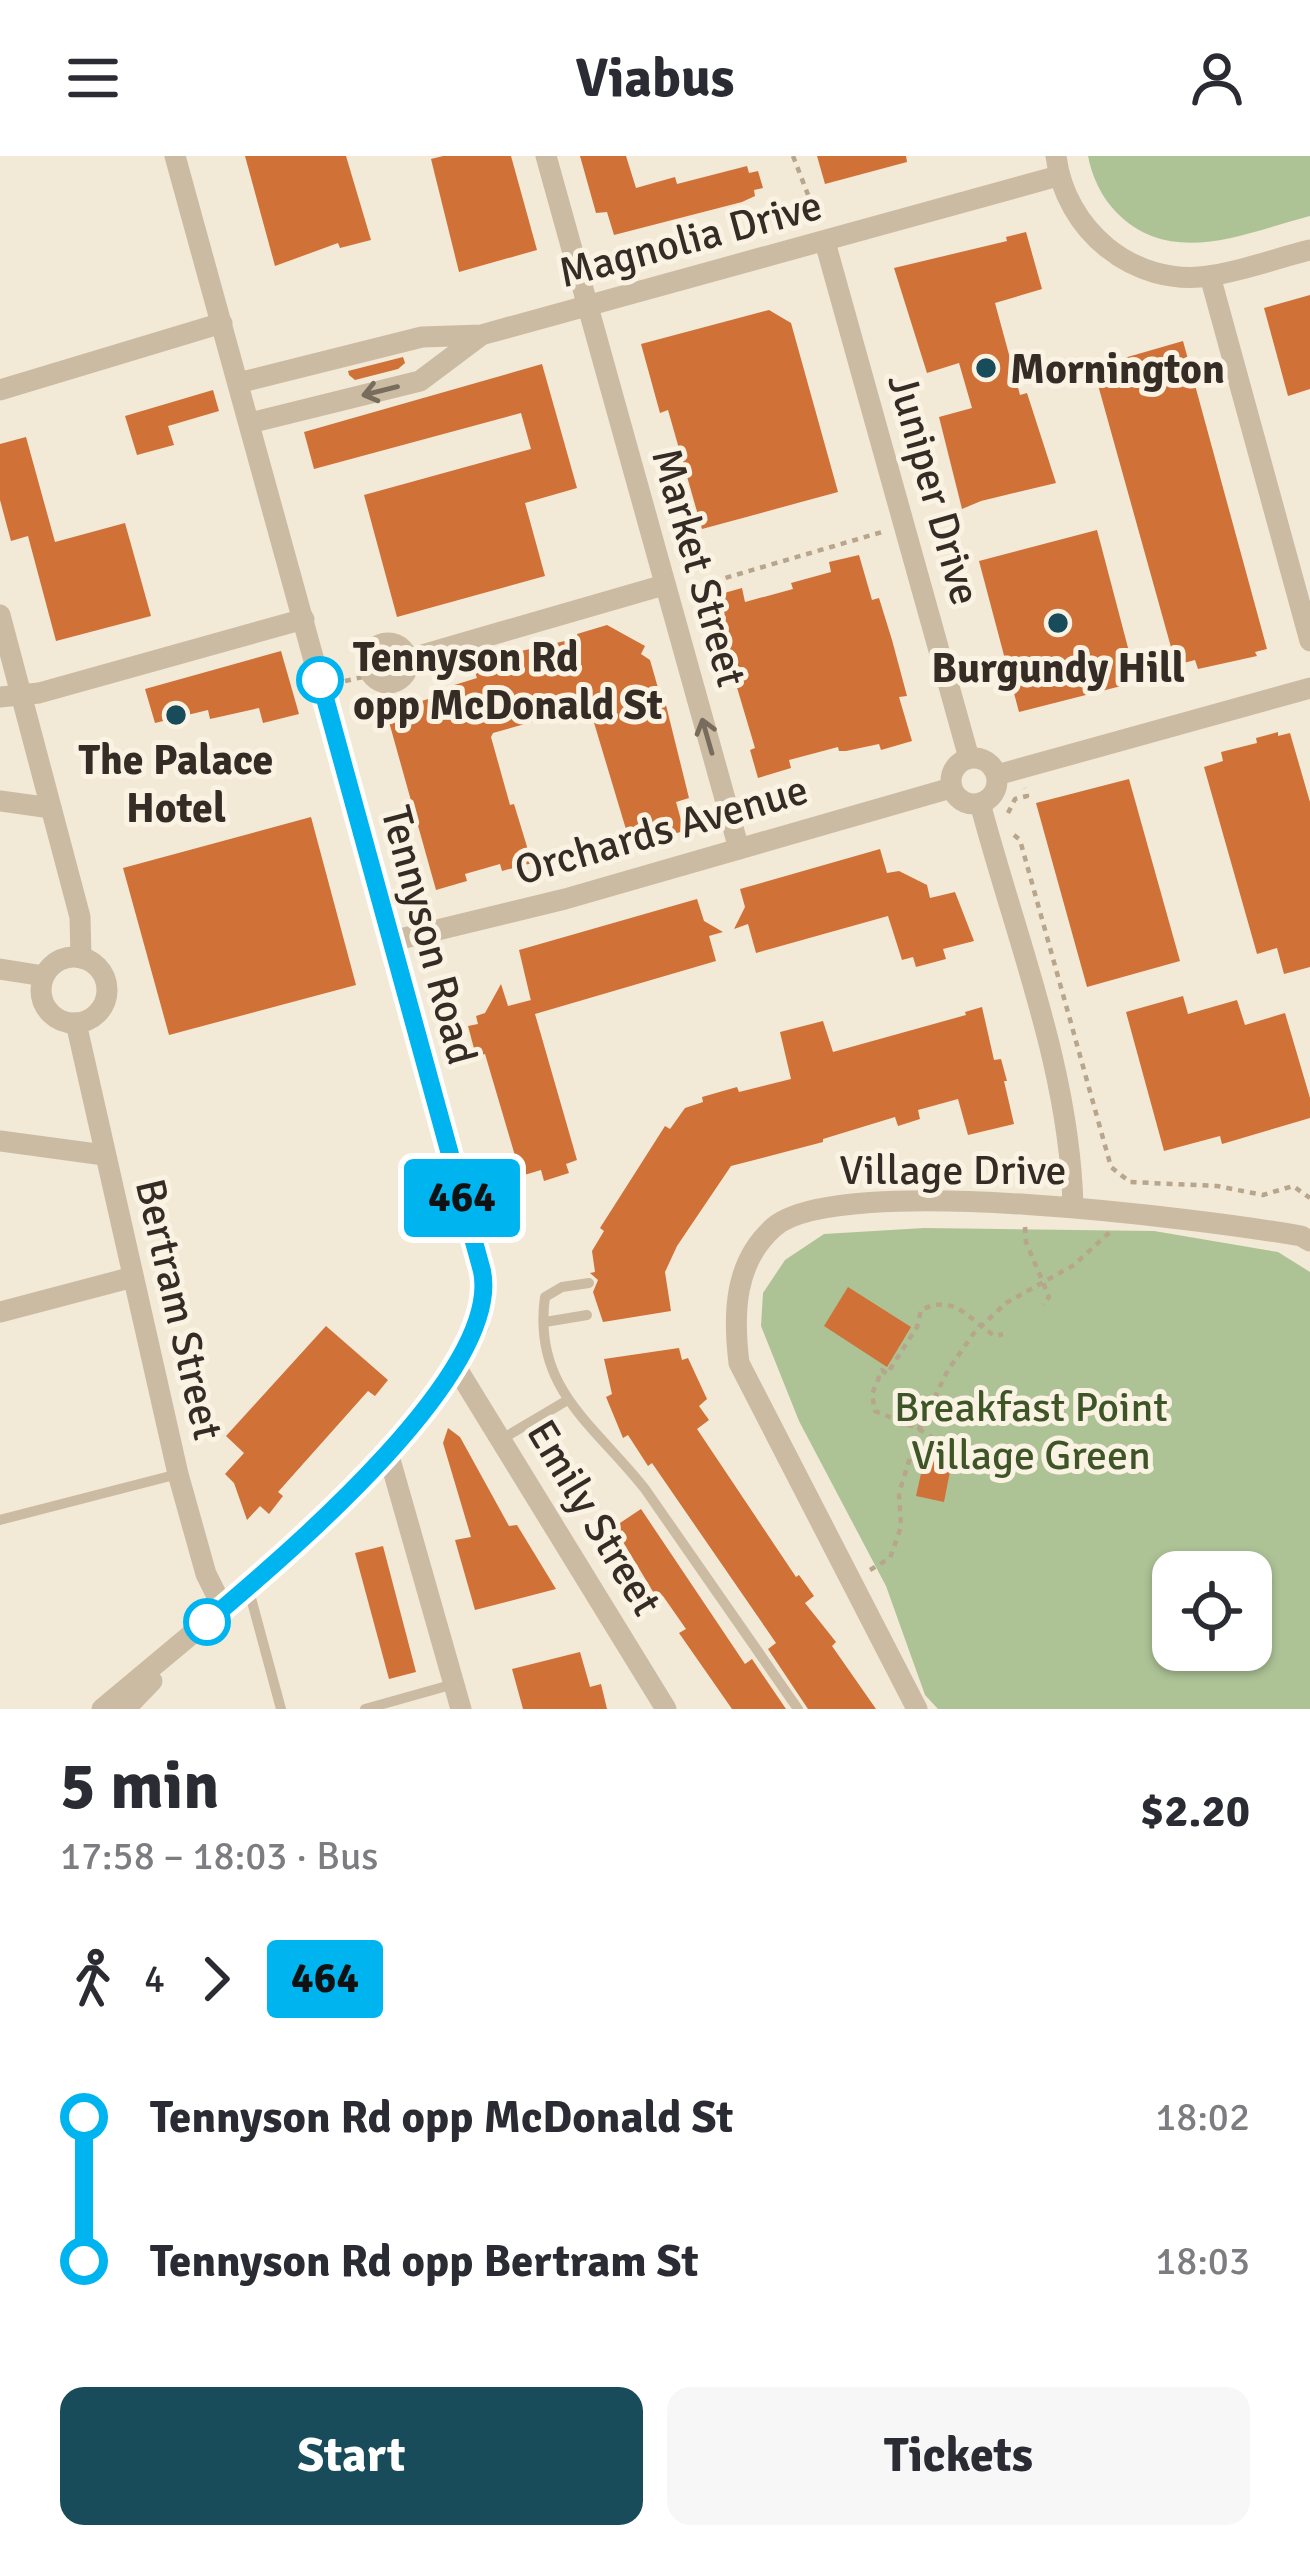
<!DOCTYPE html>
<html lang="en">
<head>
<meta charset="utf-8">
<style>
  body { margin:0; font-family:Signika,sans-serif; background:#f7f7f7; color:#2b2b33; height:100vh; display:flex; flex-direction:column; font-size:45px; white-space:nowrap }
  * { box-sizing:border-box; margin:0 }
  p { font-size:39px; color:#7c7c81 }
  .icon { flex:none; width:66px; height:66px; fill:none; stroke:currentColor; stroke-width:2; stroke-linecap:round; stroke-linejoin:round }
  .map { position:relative; height:1553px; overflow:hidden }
  .side { display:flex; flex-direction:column; background:#fff; flex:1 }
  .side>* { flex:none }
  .badge { padding:0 24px; border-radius:9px; font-size:42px; line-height:78px }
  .buttons { position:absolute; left:1152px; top:1395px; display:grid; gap:24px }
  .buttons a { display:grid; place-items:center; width:120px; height:120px; border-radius:24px; background:#fff; box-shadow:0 3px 9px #0004; font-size:60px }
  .map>.badge { position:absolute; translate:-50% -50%; box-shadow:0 0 0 6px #fff }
  .legs { display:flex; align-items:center; gap:18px; height:132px; padding:0 60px; font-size:39px }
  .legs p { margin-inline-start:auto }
  .head { display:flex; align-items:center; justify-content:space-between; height:204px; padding:0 60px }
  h1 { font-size:66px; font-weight:700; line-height:90px }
  .button { display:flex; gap:24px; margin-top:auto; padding:24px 60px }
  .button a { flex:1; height:138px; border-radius:24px; background:#184c5a; color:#fff; font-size:48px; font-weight:700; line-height:138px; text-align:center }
  .button a+a { background:#f7f7f7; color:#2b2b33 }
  ul { padding:0 60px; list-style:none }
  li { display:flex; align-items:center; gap:42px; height:144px; font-size:45px }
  li i { display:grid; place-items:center; width:18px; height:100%; margin:0 15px; background:currentColor }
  li i::after { content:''; width:30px; height:30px; margin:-15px; border:9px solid; border-radius:50%; background:#fff }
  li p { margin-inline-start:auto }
  li:first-child i { background:linear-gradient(#0000 50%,currentColor 0) }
  li:last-child i { background:linear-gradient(currentColor 50%,#0000 0) }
  header { display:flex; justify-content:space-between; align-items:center; height:156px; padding:0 60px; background:#fff; font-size:54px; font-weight:700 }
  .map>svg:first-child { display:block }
  .green { fill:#adc396; fill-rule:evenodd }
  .building { fill:#d07138 }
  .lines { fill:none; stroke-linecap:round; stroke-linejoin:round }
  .path { stroke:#b7a58c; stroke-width:4.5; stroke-dasharray:6 6; stroke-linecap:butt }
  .lane { stroke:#cbbba2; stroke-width:10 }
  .street { stroke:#cbbba2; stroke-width:21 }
  .oneway { stroke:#786c5d }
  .line-1-casing { stroke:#fff; stroke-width:27 }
  .line-1 { stroke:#00b5ef; stroke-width:18 }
  .poi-dot { fill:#184c5a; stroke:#faf3e3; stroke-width:4.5 }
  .stop-1-dot { fill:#fff; stroke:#00b5ef; stroke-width:6 }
  .labels { text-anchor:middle; stroke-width:10; stroke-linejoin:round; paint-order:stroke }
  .street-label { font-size:42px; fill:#352c25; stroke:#faf3e3 }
  .poi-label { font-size:42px; font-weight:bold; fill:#352c25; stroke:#faf3e3 }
  .stop-label { font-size:42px; font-weight:bold; fill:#352c25; stroke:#faf3e3; text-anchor:start }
  .park-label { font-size:42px; fill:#3e5627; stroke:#faf3e3 }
</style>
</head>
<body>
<header><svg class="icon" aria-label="menu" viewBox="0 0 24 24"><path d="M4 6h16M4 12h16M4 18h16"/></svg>Viabus<svg class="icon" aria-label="person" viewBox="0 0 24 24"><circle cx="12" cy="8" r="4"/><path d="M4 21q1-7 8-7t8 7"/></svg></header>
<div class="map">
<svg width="1310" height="1553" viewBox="0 0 1310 1553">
  <rect width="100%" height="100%" fill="#f3e9d7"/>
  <!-- green -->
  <g class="green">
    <path d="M1088,0H1310V60C1245,77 1172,112 1117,57C1102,42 1092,21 1088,0Z"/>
    <path d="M924,1072L1154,1075L1278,1096L1310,1116V1553H938L925,1539L886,1430L799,1265L761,1170L763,1137L785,1104L824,1078ZM1173,1416H1251V1494H1173Z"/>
  </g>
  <!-- building -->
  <g class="building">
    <polygon points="245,0 346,0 371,84 340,92 338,87 275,110"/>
    <polygon points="443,0 511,0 537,94 459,116 431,3"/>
    <polygon points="580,0 626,0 636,32 675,21 677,28 747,10 749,17 758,15 763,32 754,34 755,40 742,46 614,79 607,56 596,57"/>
    <polygon points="817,0 906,0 907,6 825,28"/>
    <polygon points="1026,76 1042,133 995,147 1020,239 1027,237 1056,327 981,345 962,353 939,261 972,252 959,207 927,217 894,112 1007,85 1006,81"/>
    <polygon points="1310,139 1310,233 1288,240 1264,152"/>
    <polygon points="769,154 791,167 838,336 702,373 668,254 660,257 641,188"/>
    <polygon points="1183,185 1267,493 1255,496 1257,500 1198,513 1195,504 1176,509 1093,211"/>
    <polygon points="403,201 405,207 398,213 355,224 349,219 348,215"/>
    <polygon points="542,208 577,332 525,347 545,420 397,461 364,339 531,293 521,257 314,313 304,276"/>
    <polygon points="213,234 219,255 168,270 174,289 137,299 125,260"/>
    <polygon points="26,281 55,386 125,367 151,460 56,485 28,380 11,385 0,344 0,288"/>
    <polygon points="1097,374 1137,526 1019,556 979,405"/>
    <polygon points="859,399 872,444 879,442 892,484 907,540 899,541 912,585 881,594 879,588 846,595 839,595 838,591 789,604 791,612 758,622 750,594 755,592 710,441 742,432 745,446 793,433 791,427 831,416 829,406"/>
    <polygon points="607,469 645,490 641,498 650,504 660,539 663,537 689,642 676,646 684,675 631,690 589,550 493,577 491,581 510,649 514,648 532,707 502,715 500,708 465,718 467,725 436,734 384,548 415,539 418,546 452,536 451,530 477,522 474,513 509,503 508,498 578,482 577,478"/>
    <polygon points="281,495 299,558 263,567 259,552 210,563 208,554 155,567 145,533"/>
    <polygon points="1278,576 1278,580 1290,577 1310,646 1310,811 1284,818 1277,792 1257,798 1204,611 1223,605 1221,596 1257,587 1256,582"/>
    <polygon points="1129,623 1180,805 1087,831 1036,647"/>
    <polygon points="311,661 356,829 169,879 123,712"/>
    <polygon points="880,693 887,717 899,715 927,729 930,742 955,736 974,785 943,793 946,803 916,811 913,801 902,804 888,760 756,797 748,768 734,773 745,751 740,733"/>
    <polygon points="697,743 704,765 723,776 709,780 716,805 535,858 577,1004 566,1008 569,1017 544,1025 541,1014 521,1020 485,898 476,900 468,870 478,868 476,860 485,857 501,828 508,850 531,844 532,849 519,794"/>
    <polygon points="1183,840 1188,858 1237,844 1245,869 1285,857 1310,942 1310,962 1222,988 1220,980 1164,995 1126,856"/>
    <polygon points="982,851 994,904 1001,903 1007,925 1004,925 1014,968 968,979 958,943 918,954 920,963 898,970 895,961 823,983 823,986 731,1010 677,1090 665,1116 671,1155 603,1166 593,1136 598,1124 590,1117 595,1116 592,1095 604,1075 600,1072 665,970 670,973 685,952 703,946 702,941 737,931 739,936 791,923 780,876 823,865 833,896 966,859 965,856"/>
    <polygon points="848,1131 911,1171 887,1211 824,1170"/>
    <polygon points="326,1170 388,1224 375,1240 368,1235 278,1336 283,1340 269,1358 260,1350 247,1364 234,1327 225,1318 244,1297 226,1280"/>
    <polygon points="679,1192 682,1204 688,1202 707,1243 699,1250 709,1264 697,1273 796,1421 799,1419 814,1440 805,1447 836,1486 832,1490 876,1553 808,1553 768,1493 776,1487 652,1307 648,1310 628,1279 623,1282 606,1241 612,1238 604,1203"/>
    <polygon points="448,1272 460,1281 509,1370 517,1369 556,1433 475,1454 455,1384 471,1381 443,1287"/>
    <polygon points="926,1295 953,1300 944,1346 916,1340"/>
    <polygon points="641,1353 745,1508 752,1503 786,1553 732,1553 679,1477 686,1473 663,1440 658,1444 614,1371"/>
    <polygon points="383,1390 416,1516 389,1523 355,1397"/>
    <polygon points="580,1496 590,1531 601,1528 607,1553 523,1553 512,1513"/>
  </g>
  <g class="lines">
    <!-- path -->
    <g class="path">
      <polyline points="793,0 812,49"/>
      <polyline points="691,432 882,376"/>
      <polyline points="345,525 363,521 369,511"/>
      <polyline points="1008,657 1015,643 1027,640 1025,632"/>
      <polyline points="1014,679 1020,684 1111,1011 1130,1026 1217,1030 1263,1039 1293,1030 1310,1042"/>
      <polyline points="1025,1071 1026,1086 1049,1141 1043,1149"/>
      <path d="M944,1289L919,1273L875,1255L872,1238L882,1214L887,1218L917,1171L921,1154C955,1137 968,1163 995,1180L1003,1178"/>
      <polyline points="870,1414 890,1402 901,1371 899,1337 919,1273 948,1214 974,1177 1006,1147 1074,1109 1110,1076"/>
    </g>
    <!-- lane -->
    <g class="lane">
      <path d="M589,1127L562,1131L545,1141C532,1233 596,1270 645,1333L798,1553"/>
      <polyline points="545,1166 587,1159"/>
      <polyline points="502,1283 566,1245"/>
      <polyline points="0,1364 178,1318"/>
      <polyline points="248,1431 281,1553"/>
      <polyline points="365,1553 454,1528"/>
    </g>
    <!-- street -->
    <g class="street">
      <polyline points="546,0 739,693"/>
      <path d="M1056,0C1065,74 1133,131 1209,120C1243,115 1277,102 1310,94"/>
      <polyline points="825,86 969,602"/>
      <polyline points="1210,120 1310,485"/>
      <polyline points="238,227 422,181 481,179 1058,20"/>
      <polyline points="0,234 222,167"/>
      <polyline points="250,267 420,225 480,180"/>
      <polyline points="0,459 80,761 81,802"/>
      <circle cx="388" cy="507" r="20"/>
      <polyline points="408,503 664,429"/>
      <polyline points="0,541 39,537 304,463"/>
      <circle cx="974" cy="625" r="23"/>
      <polyline points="997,619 1310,532"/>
      <polyline points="0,645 51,652"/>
      <path d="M980,647C1015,780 1070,913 1073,1051"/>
      <polyline points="392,785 565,743 951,632"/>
      <circle cx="74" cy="834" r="33"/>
      <polyline points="0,813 44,820"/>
      <polyline points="76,867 178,1318 206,1418 223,1452"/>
      <polyline points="0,985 104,999"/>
      <polyline points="0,1156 133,1121"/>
      <polyline points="456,1211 666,1553"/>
      <polyline points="389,1300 461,1553"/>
      <polyline points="102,1553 248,1431 389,1300 456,1211 478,1171 485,1143 478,1100 175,0"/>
      <polyline points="125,1553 152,1525"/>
      <path d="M917,1553L739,1207C733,1158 734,1106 774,1071C839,1015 1209,1064 1301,1080L1310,1085"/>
    </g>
  </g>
  <!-- one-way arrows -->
  <defs><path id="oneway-shaft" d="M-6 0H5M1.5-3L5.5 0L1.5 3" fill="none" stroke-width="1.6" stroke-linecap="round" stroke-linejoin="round" transform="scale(3)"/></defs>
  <g class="oneway">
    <use href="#oneway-shaft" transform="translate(380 235) rotate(166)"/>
    <use href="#oneway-shaft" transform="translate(707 580) rotate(-106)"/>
  </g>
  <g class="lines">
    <defs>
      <path id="line-1" d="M207,1466C282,1402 503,1218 482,1115L320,524"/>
    </defs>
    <!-- line-1 casing -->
    <use href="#line-1" class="line-1-casing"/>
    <!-- line-1 -->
    <use href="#line-1" class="line-1"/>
  </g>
  <!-- markers -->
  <g class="poi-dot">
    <circle cx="986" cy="212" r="12"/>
    <circle cx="1058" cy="467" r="12"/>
    <circle cx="176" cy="559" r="12"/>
  </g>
  <g class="stop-1-dot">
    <circle cx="320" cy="524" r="21"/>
    <circle cx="207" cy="1466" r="21"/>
  </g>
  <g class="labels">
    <!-- street labels -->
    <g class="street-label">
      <text transform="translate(690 82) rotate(-15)" y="15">Magnolia Drive</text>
      <text transform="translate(935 333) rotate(74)" y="15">Juniper Drive</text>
      <text transform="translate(700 411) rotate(74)" y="15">Market Street</text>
      <text transform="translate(661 673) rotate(-16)" y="15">Orchards Avenue</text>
      <text transform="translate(430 779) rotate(75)" y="15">Tennyson Road</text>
      <text x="953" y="1028">Village Drive</text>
      <text transform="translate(180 1153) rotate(77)" y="15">Bertram Street</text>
      <text transform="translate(595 1361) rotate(59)" y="15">Emily Street</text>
    </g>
    <!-- poi labels -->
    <g class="poi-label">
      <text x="1010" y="227" text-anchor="start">Mornington</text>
      <text x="1058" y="526">Burgundy Hill</text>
      <text x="176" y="618">The Palace<tspan x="176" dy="48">Hotel</tspan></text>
    </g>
    <!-- stop labels -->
    <g class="stop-label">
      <text x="353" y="515">Tennyson Rd<tspan x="353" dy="48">opp McDonald St</tspan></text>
    </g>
    <!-- park labels -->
    <g class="park-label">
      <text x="1031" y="1265">Breakfast Point<tspan x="1031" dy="48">Village Green</tspan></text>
    </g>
  </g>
</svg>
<div class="buttons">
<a><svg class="icon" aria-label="locate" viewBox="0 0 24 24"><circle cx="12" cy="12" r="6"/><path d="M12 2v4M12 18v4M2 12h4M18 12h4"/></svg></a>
</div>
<b class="badge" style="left:462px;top:1042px;background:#00b5ef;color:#111">464</b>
</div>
<section class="side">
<div class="head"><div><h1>5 min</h1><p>17:58 – 18:03 · Bus</p></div><b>$2.20</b></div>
<div class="legs"><svg class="icon" aria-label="walk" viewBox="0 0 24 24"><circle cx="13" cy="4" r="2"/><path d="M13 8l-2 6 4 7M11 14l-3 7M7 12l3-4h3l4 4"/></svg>4<svg class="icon" aria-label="forward" viewBox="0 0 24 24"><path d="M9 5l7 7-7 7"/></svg><b class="badge" style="background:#00b5ef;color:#111">464</b></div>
<ul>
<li><i style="color:#00b5ef"></i><b>Tennyson Rd opp McDonald St</b><p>18:02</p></li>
<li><i style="color:#00b5ef"></i><b>Tennyson Rd opp Bertram St</b><p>18:03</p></li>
</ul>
<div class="button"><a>Start</a><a>Tickets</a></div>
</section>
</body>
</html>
